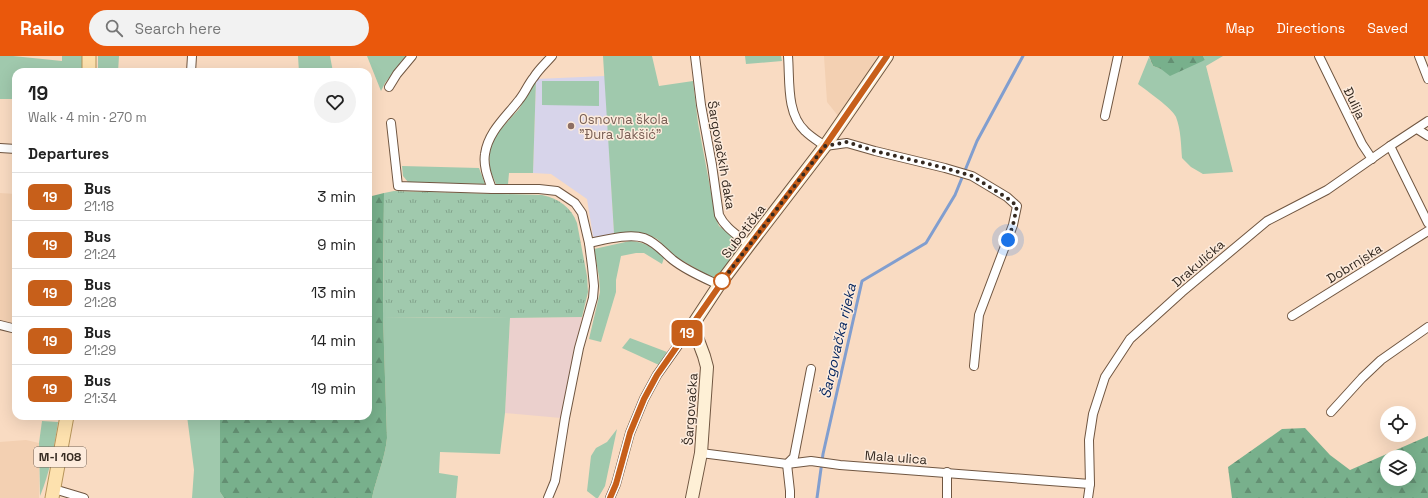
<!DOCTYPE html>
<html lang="en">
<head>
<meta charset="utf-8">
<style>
  body { margin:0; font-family:"Space Grotesk",sans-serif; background:#f2f2f2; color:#222; height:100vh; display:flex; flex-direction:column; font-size:15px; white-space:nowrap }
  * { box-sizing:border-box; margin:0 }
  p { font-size:13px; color:#767676 }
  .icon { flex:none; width:22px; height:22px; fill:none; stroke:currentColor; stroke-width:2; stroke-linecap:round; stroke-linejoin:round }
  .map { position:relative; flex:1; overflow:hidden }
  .side { position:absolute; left:12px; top:12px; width:360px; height:352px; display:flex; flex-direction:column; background:#fff; border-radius:12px; box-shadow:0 4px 16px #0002 }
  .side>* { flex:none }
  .badge { padding:0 8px; border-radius:6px; font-size:14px; line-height:26px }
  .tools { position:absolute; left:1380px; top:350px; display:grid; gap:8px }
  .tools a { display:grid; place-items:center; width:36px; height:36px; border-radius:50%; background:#fff; box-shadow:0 4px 16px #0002; font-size:20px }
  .you { position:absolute; width:20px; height:20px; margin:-10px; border:3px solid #fff; border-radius:50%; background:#1a73e8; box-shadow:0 0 0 6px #1a73e833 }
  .map>.badge { position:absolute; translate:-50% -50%; box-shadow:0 0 0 2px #fff }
  h2 { padding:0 16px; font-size:15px; line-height:36px }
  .round { display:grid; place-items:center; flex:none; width:42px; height:42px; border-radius:21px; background:#f2f2f2 }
  .overview { display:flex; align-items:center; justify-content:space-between; height:68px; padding:0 16px }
  h1 { font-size:19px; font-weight:700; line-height:30px }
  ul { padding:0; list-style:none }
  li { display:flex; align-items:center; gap:12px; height:48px; padding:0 16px; border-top:1px solid #e0e0e0 }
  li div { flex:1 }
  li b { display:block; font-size:15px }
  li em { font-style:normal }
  li .badge { min-width:44px; font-weight:700; text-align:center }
  header { display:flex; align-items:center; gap:24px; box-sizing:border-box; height:56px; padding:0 20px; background:#ea580c; color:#fff }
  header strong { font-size:19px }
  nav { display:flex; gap:22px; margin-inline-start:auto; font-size:14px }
  .search { width:280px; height:36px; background:#f2f2f2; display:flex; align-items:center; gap:10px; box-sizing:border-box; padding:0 14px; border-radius:22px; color:#767676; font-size:15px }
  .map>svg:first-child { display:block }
  .built { fill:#f3d0b2 }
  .industrial { fill:#ebd0cd }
  .education { fill:#d7d4ea }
  .green { fill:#a0c9ad }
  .forest { fill:url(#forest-firs); fill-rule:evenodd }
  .park { fill:url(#park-tufts) }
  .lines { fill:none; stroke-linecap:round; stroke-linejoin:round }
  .stream { stroke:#819ecf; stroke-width:3 }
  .street-casing { stroke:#705641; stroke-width:10 }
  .secondary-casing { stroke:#705641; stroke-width:14 }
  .primary-casing { stroke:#b69459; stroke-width:15 }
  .street { stroke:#fff; stroke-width:8 }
  .secondary { stroke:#fef0d6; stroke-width:12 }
  .primary { stroke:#fde1ae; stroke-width:13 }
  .line-casing { stroke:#fff; stroke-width:9 }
  .line { stroke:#c75f1a; stroke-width:6 }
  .walk { stroke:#342920; stroke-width:4; stroke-dasharray:0 7.2 }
  .education-dot { fill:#8d6e63; stroke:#fdebdc; stroke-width:1.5 }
  .stop-dot { fill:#fff; stroke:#c75f1a; stroke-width:2 }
  .labels { text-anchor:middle; stroke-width:3; stroke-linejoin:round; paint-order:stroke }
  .shield { fill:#fdebdc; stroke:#706358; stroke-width:1 }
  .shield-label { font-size:12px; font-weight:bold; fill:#342920 }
  .street-label { font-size:13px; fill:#342920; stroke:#fdebdc }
  .education-label { font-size:13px; fill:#785e54; stroke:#fdebdc; text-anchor:start }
  .water-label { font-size:14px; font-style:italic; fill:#03245e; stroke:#fdebdc }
</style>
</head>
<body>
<header>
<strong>Railo</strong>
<div class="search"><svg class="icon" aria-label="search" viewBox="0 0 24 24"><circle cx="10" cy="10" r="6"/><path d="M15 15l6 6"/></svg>Search here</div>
<nav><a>Map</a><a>Directions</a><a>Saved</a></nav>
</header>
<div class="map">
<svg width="1428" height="442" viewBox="0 0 1428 442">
  <defs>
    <pattern id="forest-firs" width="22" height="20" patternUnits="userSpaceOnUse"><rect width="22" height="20" fill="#78b08c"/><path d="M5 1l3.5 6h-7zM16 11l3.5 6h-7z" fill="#638f72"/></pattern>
    <pattern id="park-tufts" width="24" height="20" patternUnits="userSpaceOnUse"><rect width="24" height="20" fill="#a0c9ad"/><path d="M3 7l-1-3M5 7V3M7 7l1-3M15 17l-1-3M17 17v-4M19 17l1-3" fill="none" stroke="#83a38c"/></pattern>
  </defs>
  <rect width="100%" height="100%" fill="#f9dbc2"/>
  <!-- built -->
  <g class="built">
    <polygon points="824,0 883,0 839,61 827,46"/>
    <polygon points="0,137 16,138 16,268 0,264"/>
    <polygon points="26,384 39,387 39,442 0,442 0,386"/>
  </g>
  <!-- industrial -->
  <polygon class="industrial" points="582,261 561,362 505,357 510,262"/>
  <!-- education -->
  <polygon class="education" points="605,20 614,177 595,182 593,180 587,143 551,118 533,117 536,23"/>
  <!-- green -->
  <g class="green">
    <polygon points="0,0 13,0 62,5 62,0 84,0 84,16 16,16 16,43 0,43"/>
    <polygon points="98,0 119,0 118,16 98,16"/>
    <polygon points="298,0 330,0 333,16 299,16"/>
    <polygon points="367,0 406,0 385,27 381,35"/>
    <polygon points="603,0 652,0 659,30 693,25 698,67 716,163 719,170 741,187 716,224 676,201 657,183 644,177 614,177"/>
    <polygon points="745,0 781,0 782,5 746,8"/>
    <path d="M1203,0H1223L1206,10L1233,116L1203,118L1191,111L1182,102C1181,89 1181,74 1176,61C1172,52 1147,35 1138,28L1149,1L1153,10L1161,13L1205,4Z"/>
    <polygon points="536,23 533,117 509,117 508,128 496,128 490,114 489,97 494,81 499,75 519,53"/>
    <polygon points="542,25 599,25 599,50 542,49"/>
    <polygon points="402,110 479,112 485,128 408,126 403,120"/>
    <path d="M630,185C646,186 653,192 664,202L662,208L644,197H636L621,200L616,224V236L601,286L589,283L600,236L599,221L594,193Z"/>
    <path d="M383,261L510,262L505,357L500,398L440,396L439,417L458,420L456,442H372C376,422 385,403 387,382Z"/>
    <polygon points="630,282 667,296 659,309 622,292"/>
    <polygon points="187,360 220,360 220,436 224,442 192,442 194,414"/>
    <path d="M42,365L58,366C54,392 50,416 40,440L39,387Z"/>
    <polygon points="617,373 605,430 598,442 596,442 587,435 591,400 596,392 607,386"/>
  </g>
  <!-- forest -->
  <g class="forest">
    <polygon points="1149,0 1203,0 1205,4 1170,20 1161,13 1153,10"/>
    <path d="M384,137L383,261L387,382C385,403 376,422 372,442H224L220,436V360H368V141Z"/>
    <path d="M1305,372L1330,399L1350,414L1428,380V442H1232L1228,411L1282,373ZM1387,401H1409V423H1387Z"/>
  </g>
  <!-- park -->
  <path class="park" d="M394,135L542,139C558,142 571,151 577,167L587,220L588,236L582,261L510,262L383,261L384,137Z"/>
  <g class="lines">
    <!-- stream -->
    <polyline class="stream" points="817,442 823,398 862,225 926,187 955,139 977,85 1023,0"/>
    <defs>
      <g id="street">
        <path d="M695,0L701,49L712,109L719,159C725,172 739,180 749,189"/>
        <path d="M788,0C790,24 786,57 805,75C811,81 818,85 825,90L847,87L875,95L945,112L972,120L1007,141L1017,150L1013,169L979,259L974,310"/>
        <polyline points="1319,0 1362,88 1372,103"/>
        <polyline points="1419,0 1428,23"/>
        <polyline points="191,16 192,0"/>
        <polyline points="389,31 397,18 412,0"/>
        <polyline points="1105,60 1118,0"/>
        <polyline points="391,67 398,130 492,133 539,133 557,135 575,147 582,157 589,187 592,210 594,230 593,242 579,292 565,362 555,425 548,442"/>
        <polyline points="1417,73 1428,80"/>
        <polyline points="1390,90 1428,167"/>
        <polyline points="0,92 16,93"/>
        <path d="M492,133C488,122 483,110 485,98C488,76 506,61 519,44C525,37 528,28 534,21C539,13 546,7 552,0"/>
        <path d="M589,187C604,184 629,177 644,182C657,187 663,196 673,204C687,215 704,222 719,229"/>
        <polyline points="1292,260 1428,175"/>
        <polyline points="0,269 16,273"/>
        <polyline points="1331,356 1362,322 1381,304 1428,271"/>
        <polyline points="701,397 787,408 811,405 840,409 1090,428"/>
        <polyline points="947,416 947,442"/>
        <polyline points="54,433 84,442"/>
        <polyline points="610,442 616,428 630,377 644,343 657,319 694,267"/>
        <polyline points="790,442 790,435 787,408 794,401 811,313"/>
        <polyline points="1088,442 1090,428 1089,384 1093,358 1105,321 1130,283 1182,236 1267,165 1327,134 1390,90 1428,65"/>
      </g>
      <polyline id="secondary" points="692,442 701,397 707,311 704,300 695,276 694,267 719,229 749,189 825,90 887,0"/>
      <g id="primary">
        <polyline points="89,16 89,0"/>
        <polyline points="52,442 67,360"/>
      </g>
    </defs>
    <!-- street casing -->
    <use href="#street" class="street-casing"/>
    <!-- secondary casing -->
    <use href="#secondary" class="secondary-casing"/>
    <!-- primary casing -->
    <use href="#primary" class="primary-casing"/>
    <!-- street -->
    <use href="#street" class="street"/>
    <!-- secondary -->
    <use href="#secondary" class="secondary"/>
    <!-- primary -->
    <use href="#primary" class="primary"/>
  </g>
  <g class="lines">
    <defs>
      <polyline id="line" points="610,442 616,428 630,377 644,343 657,319 727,219 825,90 887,0"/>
    </defs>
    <!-- line casing -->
    <use href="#line" class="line-casing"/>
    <!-- line -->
    <use href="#line" class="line"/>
    <!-- walk -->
    <polyline class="walk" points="722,225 719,229 825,90 847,86 875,95 945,112 972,120 1007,142 1017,150 1013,169 1008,184"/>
  </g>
  <!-- markers -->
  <circle class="education-dot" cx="571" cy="70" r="4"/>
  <circle class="stop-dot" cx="722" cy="225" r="8"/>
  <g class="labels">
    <!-- shield labels -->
    <rect class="shield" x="34" y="391" width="52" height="20" rx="3"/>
    <g class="shield-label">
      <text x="60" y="405">M-I 108</text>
    </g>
    <!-- street labels -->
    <g class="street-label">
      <text transform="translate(1355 47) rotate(64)" y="5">Đulija</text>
      <text transform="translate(722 99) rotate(80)" y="5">Šargovačkih đaka</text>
      <text transform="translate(743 175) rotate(-53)" y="5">Subotička</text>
      <text transform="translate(1198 207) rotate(-41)" y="5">Drakulićka</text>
      <text transform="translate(1354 207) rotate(-32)" y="5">Dobrnjska</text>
      <text transform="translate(690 353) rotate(-86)" y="5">Šargovačka</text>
      <text transform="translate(896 401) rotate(4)" y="5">Mala ulica</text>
    </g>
    <!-- education labels -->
    <g class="education-label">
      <text x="579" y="68">Osnovna škola<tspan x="579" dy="15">"Đura Jakšić"</tspan></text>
    </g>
    <!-- water labels -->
    <g class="water-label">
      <text transform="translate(838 285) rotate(-77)" y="5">Šargovačka rijeka</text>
    </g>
  </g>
</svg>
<div class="tools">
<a><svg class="icon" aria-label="locate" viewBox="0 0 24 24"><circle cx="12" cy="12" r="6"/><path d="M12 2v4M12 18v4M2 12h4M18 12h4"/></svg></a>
<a><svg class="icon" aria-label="layers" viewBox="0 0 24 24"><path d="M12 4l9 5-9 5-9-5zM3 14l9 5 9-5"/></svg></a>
</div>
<div class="you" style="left:1008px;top:184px"></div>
<b class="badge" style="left:687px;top:277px;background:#c75f1a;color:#fff">19</b>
<section class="side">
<div class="overview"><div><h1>19</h1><p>Walk · 4 min · 270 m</p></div><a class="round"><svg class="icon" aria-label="heart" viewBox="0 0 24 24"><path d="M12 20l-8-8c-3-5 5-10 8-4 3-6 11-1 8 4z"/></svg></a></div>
<h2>Departures</h2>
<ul>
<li><span class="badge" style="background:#c75f1a;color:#fff">19</span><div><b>Bus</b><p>21:18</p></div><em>3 min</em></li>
<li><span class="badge" style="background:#c75f1a;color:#fff">19</span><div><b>Bus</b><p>21:24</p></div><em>9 min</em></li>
<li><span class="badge" style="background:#c75f1a;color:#fff">19</span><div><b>Bus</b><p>21:28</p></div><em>13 min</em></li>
<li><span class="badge" style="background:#c75f1a;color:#fff">19</span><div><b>Bus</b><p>21:29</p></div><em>14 min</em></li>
<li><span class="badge" style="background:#c75f1a;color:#fff">19</span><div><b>Bus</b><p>21:34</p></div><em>19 min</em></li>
</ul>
</section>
</div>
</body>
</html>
